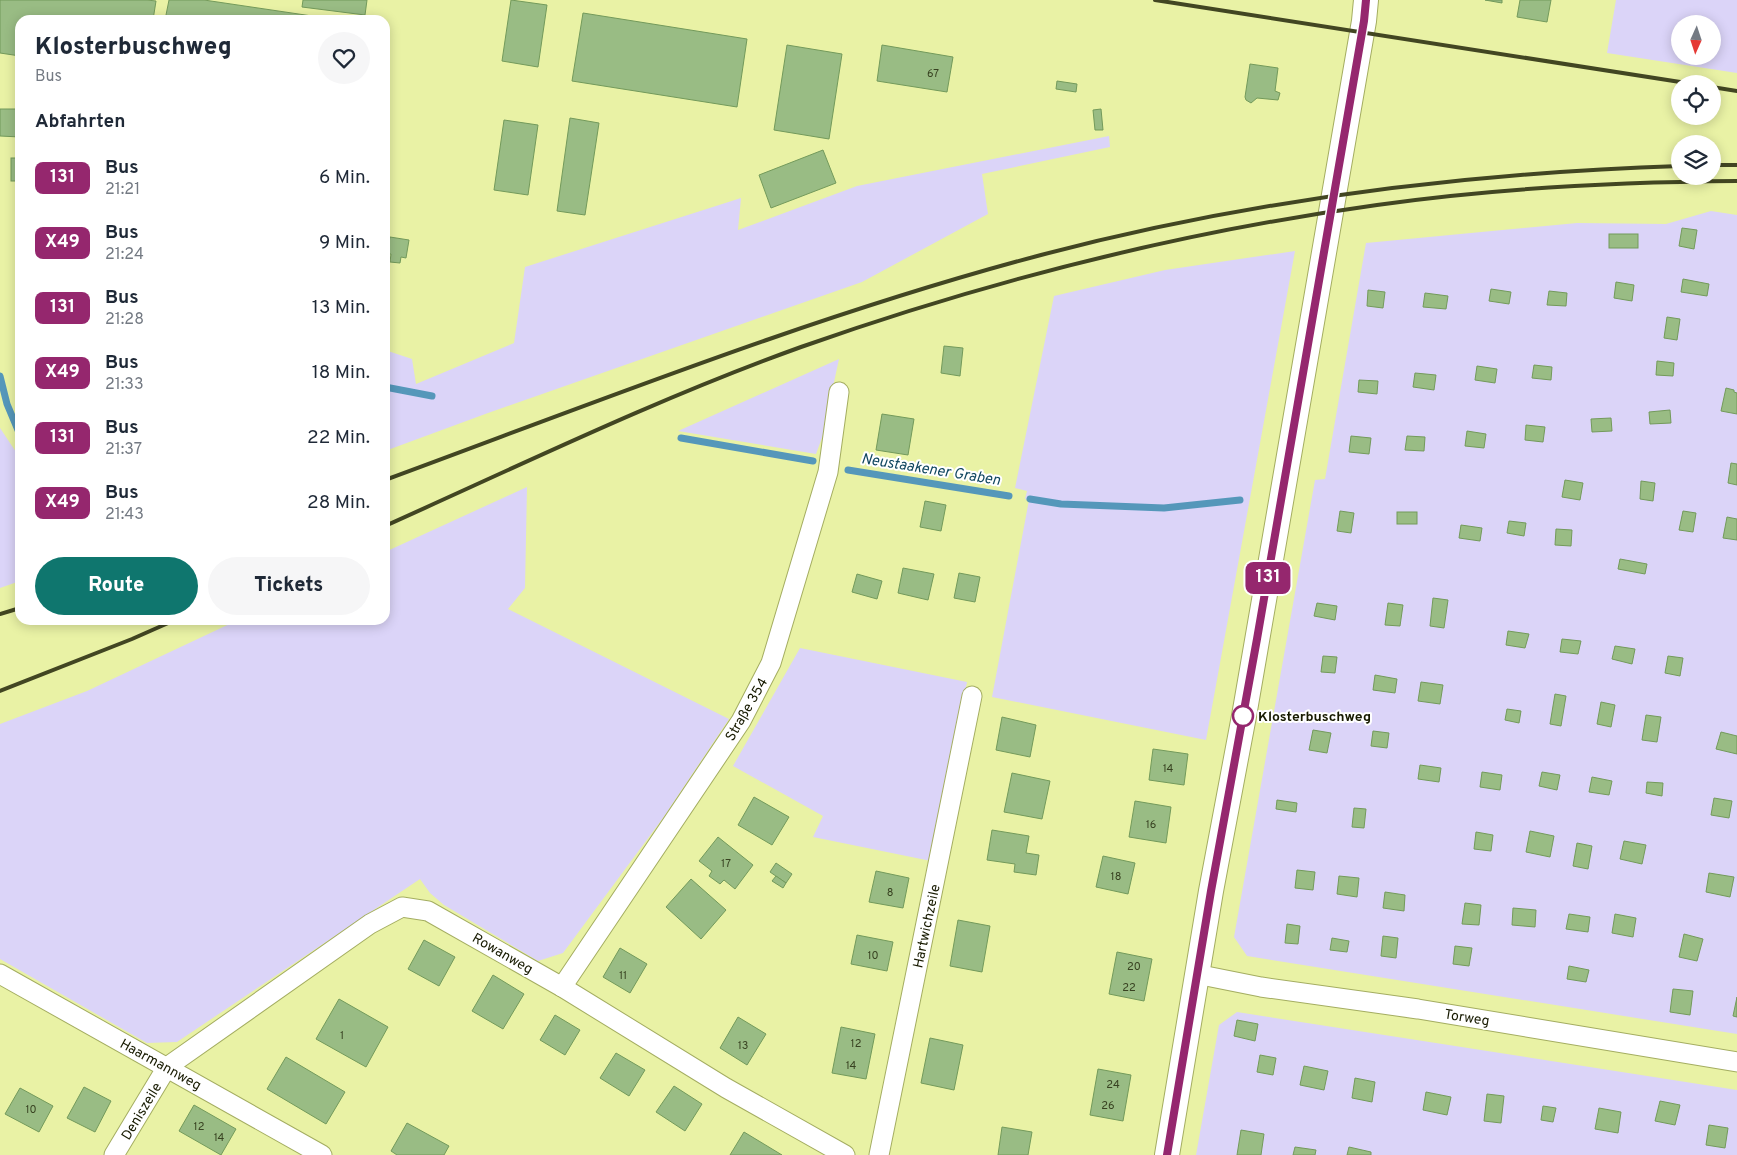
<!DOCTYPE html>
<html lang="de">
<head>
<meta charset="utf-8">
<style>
  body { margin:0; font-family:Overpass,sans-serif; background:#f6f6f7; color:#1f2937; height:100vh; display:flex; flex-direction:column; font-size:19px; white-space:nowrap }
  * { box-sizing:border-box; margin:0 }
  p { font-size:16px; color:#747a83 }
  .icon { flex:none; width:28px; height:28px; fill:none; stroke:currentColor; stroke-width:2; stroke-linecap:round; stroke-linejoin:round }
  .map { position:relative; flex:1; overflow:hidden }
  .drawer { position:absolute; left:15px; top:15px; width:375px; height:610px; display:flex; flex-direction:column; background:#fff; border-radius:15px; box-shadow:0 2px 12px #0003 }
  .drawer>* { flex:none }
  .badge { padding:0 10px; border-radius:8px; font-size:18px; line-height:32px }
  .needle { width:32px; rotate:183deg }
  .tools { position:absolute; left:1671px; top:15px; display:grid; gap:10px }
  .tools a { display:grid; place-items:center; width:50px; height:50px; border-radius:50%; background:#fff; box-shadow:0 2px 12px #0003; font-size:25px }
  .map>.badge { position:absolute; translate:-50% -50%; box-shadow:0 0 0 2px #fff }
  h2 { padding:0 20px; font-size:19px; line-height:45px }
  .round { display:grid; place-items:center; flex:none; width:52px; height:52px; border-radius:26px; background:#f6f6f7 }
  .overview { display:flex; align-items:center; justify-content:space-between; height:85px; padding:0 20px }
  h1 { font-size:24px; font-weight:800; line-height:38px }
  .action { display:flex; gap:10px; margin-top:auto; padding:10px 20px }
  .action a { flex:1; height:58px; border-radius:30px; background:#0f766e; color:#fff; font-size:20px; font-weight:800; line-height:58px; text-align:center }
  .action a+a { background:#f6f6f7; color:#1f2937 }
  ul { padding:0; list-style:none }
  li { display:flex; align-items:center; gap:15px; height:65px; padding:0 20px }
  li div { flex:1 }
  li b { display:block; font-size:19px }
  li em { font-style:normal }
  li .badge { min-width:55px; font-weight:700; text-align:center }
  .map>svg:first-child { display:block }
  .green { fill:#dbd4f8; fill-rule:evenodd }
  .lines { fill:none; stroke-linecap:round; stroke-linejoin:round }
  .stream { stroke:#5597ba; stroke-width:7 }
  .building { fill:#99bc84; stroke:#739a5b }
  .minor-casing { stroke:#a4ad61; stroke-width:21 }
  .tertiary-casing { stroke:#a4ad61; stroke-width:26 }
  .minor { stroke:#fff; stroke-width:19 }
  .tertiary { stroke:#fff; stroke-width:24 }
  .rail { stroke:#424622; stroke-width:4 }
  .line-casing { stroke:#fff; stroke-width:11 }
  .line { stroke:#95276e; stroke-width:8 }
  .stop-dot { fill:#fff; stroke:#95276e; stroke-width:2.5 }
  .labels { text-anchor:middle; stroke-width:4; stroke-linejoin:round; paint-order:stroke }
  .number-label { font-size:11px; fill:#384221 }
  .street-label { font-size:14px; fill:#171a00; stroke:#fff }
  .stop-label { font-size:14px; font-weight:bold; fill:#171a00; stroke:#fff; text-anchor:start }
  .water-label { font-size:15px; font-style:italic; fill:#114760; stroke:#fff }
</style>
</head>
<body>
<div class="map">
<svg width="1737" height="1155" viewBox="0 0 1737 1155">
  <rect width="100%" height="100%" fill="#e9f2a5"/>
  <!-- green -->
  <g class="green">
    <path d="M1616,0H1737V73L1607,53ZM1680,24H1712V56H1680Z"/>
    <polygon points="1109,136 1110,147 982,174 988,214 862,282 488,413 385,451 385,350 412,359 416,384 514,343 525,267 741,198 738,230 857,186"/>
    <polygon points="1711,211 1737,215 1737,1034 1247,956 1234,937 1315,480 1325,479 1366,243 1577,223 1666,224"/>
    <polygon points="1295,251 1206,740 992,697 1029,500 1025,499 1027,491 1015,488 1054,296 1165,270"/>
    <polygon points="839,359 826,419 829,419 816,454 678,431"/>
    <polygon points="0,428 20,458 20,581 0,588"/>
    <polygon points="527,487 525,588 508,609 729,719 663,818 563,953 538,961 444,905 430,893 420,879 177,1042 147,1043 0,959 0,724 87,691 238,620 385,620 385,552"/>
    <polygon points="800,648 967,682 931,861 813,837 823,816 733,766"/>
    <polygon points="1237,1012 1737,1090 1737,1155 1196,1155 1219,1025"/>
  </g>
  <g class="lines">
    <!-- stream -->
    <g class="stream">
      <polyline points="0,376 7,404 20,435"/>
      <polyline points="385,387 432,396"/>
      <polyline points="681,438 813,461"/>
      <polyline points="848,470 1009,496"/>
      <polyline points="1030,499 1061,504 1164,508 1240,500"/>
    </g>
  </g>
  <!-- building -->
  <g class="building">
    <polygon points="0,0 147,0 156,1 153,20 20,20 20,56 0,53"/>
    <polygon points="169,0 204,0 339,20 165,20"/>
    <polygon points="303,0 367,0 365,15 302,7"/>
    <polygon points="511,0 547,5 538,67 502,61"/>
    <polygon points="1485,0 1502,0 1502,3"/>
    <polygon points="1520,0 1551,0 1547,22 1517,17"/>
    <polygon points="583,13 747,39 737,107 572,81"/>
    <polygon points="787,45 842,54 829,139 774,130"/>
    <polygon points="882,45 953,57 947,92 877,81"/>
    <polygon points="1250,64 1278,68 1275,91 1280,93 1278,100 1257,98 1251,103 1246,100 1245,97"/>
    <polygon points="1057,81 1077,84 1076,92 1056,89"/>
    <polygon points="0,109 20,109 20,137 0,136"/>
    <polygon points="1101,109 1103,130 1095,130 1093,110"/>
    <polygon points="570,118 599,123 585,215 557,211"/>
    <polygon points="504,120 538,125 528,195 494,190"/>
    <polygon points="823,150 836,183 771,208 759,175"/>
    <rect x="11" y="158" width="9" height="23"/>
    <polygon points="1682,228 1697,230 1694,249 1679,246"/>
    <rect x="1609" y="234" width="29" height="14"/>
    <polygon points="390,237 409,240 406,258 401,257 400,263 390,262 391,254 387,254"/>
    <polygon points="1683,279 1709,284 1707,296 1681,292"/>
    <polygon points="1616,282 1634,285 1632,301 1614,298"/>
    <polygon points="1491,289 1511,292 1509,304 1489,301"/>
    <polygon points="1368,290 1385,292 1383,308 1367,306"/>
    <polygon points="1549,291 1567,293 1566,306 1547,305"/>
    <polygon points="1425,293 1448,296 1446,309 1423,307"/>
    <polygon points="1667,317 1680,319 1677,340 1664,338"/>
    <polygon points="944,346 963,348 960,376 941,373"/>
    <polygon points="1657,361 1674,363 1673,376 1656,375"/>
    <polygon points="1534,365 1552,367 1551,380 1532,378"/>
    <polygon points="1477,366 1497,369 1495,383 1475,380"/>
    <polygon points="1415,373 1436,375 1434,390 1413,387"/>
    <polygon points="1359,380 1378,381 1377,394 1358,392"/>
    <polygon points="1726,388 1734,390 1734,392 1737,393 1737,414 1721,411"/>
    <polygon points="1670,410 1671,423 1650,424 1649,412"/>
    <polygon points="882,414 914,419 908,455 876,450"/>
    <polygon points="1611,418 1612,431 1592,432 1591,419"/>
    <polygon points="1526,425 1545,427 1543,442 1525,440"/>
    <polygon points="1467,431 1486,434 1484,448 1465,446"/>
    <polygon points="1351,436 1371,438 1369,454 1349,452"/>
    <polygon points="1407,436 1425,437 1424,451 1405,450"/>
    <polygon points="1731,463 1737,464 1737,485 1728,483"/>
    <polygon points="1565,480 1583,483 1580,500 1562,497"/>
    <polygon points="1641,481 1655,483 1653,501 1640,499"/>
    <polygon points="925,501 946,505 941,531 920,527"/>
    <polygon points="1340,511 1354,513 1351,533 1337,531"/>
    <polygon points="1683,511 1696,513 1693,532 1679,530"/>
    <rect x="1397" y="512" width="20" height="12"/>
    <polygon points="1727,517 1737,519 1737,540 1723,538"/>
    <polygon points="1509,521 1526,523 1524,536 1507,533"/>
    <polygon points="1461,525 1482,528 1480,541 1459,538"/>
    <polygon points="1556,529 1572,530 1571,546 1555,545"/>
    <polygon points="1620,559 1647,564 1645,574 1618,569"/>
    <polygon points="903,568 934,574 928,600 898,593"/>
    <polygon points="959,573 980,577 975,602 954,598"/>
    <polygon points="857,574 882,581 877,599 852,592"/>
    <polygon points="1433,598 1448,600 1444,628 1430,626"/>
    <polygon points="1317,603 1337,606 1335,620 1314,616"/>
    <polygon points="1388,603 1403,605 1400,626 1385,625"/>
    <polygon points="1508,631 1529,634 1525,648 1506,645"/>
    <polygon points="1562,639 1581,641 1578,654 1560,652"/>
    <polygon points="1615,646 1635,649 1632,664 1612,659"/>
    <polygon points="1323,656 1337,657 1335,673 1321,672"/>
    <polygon points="1668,656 1683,658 1680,676 1665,673"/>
    <polygon points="1375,675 1397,679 1395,693 1373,690"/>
    <polygon points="1421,682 1443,685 1440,704 1418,701"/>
    <polygon points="1555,694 1566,696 1561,726 1550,724"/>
    <polygon points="1601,702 1615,705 1611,727 1597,724"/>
    <polygon points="1507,709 1521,711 1519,723 1505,720"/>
    <polygon points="1646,715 1661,717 1657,742 1642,740"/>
    <polygon points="1002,717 1036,725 1030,757 996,750"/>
    <polygon points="1313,730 1331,733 1327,753 1309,750"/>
    <polygon points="1373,731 1389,733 1387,748 1371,746"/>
    <polygon points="1721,732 1737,736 1737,754 1716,749"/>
    <polygon points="1153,749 1188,754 1184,785 1149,780"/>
    <polygon points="1420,765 1441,768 1439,782 1418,779"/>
    <polygon points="1482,772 1502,775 1500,790 1480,787"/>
    <polygon points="1542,772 1560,775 1557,790 1539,786"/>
    <polygon points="1012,773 1050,781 1042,819 1004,812"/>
    <polygon points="1592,777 1612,781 1609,795 1589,792"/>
    <polygon points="1647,782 1663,783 1662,796 1646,793"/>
    <polygon points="754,797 789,817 772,845 738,825"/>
    <polygon points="1714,798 1732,801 1729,818 1711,815"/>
    <polygon points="1277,800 1297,803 1296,812 1276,809"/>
    <polygon points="1135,801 1171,807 1166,843 1129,837"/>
    <polygon points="1354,808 1366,809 1364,828 1352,827"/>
    <polygon points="992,830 1029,836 1026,853 1039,855 1036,875 1014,872 1015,864 987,860"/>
    <polygon points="1530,831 1554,836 1550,857 1526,852"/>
    <polygon points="1476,832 1493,835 1491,851 1474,849"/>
    <polygon points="718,837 753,865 735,889 724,880 720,884 709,876 712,871 699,861"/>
    <polygon points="1624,841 1646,845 1642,864 1620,859"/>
    <polygon points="1577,843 1592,846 1588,869 1573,866"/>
    <polygon points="1103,856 1135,863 1128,894 1096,887"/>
    <polygon points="776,863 792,874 786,883 770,872"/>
    <polygon points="1297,870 1315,872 1313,890 1295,888"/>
    <polygon points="876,871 909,878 903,908 869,902"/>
    <polygon points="1709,873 1734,877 1730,897 1706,892"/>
    <polygon points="776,876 786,883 783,888 772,881"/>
    <polygon points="1339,876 1359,878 1357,897 1337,894"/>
    <polygon points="691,879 726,910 701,939 666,907"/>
    <polygon points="1385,892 1405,895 1404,911 1383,908"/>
    <polygon points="1465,903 1481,905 1479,925 1462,924"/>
    <polygon points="1513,908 1536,910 1535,927 1512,925"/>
    <polygon points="1569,914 1590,917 1588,932 1566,929"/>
    <polygon points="1615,914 1636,918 1633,937 1612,933"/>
    <polygon points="958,920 990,926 982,972 950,966"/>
    <polygon points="1287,924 1300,926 1298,944 1285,943"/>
    <polygon points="1684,934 1703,939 1697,961 1679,957"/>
    <polygon points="857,935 893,942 887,971 851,964"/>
    <polygon points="1383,936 1398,938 1396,958 1381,956"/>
    <polygon points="1332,938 1349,941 1347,952 1330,950"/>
    <polygon points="424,940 455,957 439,986 408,969"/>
    <polygon points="1455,946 1472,948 1469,966 1453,964"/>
    <polygon points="620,948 647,964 630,993 603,977"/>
    <polygon points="1117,952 1152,959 1144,1001 1109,994"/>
    <polygon points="1569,966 1589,970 1586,982 1567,979"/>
    <polygon points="493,975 524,994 503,1029 472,1011"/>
    <polygon points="1673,989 1693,991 1690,1015 1670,1012"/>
    <polygon points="1737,997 1737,1017 1733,1016"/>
    <polygon points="339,999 388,1027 366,1067 316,1039"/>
    <polygon points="555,1015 580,1030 565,1055 540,1040"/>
    <polygon points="738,1017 766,1034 747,1065 720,1048"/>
    <polygon points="1237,1020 1258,1024 1255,1041 1234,1036"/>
    <polygon points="841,1027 875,1034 866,1079 832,1073"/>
    <polygon points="930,1038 963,1045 954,1090 921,1083"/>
    <polygon points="616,1053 645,1070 629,1096 600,1078"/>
    <polygon points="1260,1055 1276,1058 1273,1075 1257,1072"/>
    <polygon points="286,1057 345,1092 326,1124 267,1089"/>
    <polygon points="1304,1066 1328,1071 1324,1090 1300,1085"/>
    <polygon points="1098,1069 1131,1075 1123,1121 1090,1115"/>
    <polygon points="1355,1078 1375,1082 1372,1102 1352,1098"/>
    <polygon points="674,1086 702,1104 685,1131 656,1112"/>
    <polygon points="84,1087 111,1101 95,1132 67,1118"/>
    <polygon points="20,1088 53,1106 39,1132 5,1114"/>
    <polygon points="1426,1092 1451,1097 1447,1115 1423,1110"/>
    <polygon points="1487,1094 1504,1096 1501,1123 1484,1121"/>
    <polygon points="1660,1101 1680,1105 1675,1125 1655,1121"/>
    <polygon points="194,1105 236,1129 221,1155 179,1131"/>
    <polygon points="1543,1106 1556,1108 1553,1122 1541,1120"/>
    <polygon points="1599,1108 1621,1112 1618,1133 1595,1129"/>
    <polygon points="407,1123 449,1146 444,1155 397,1155 391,1151"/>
    <polygon points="1709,1125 1728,1128 1725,1148 1706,1145"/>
    <polygon points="1002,1127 1032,1132 1028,1155 998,1155"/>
    <polygon points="1241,1130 1264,1134 1261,1155 1237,1155"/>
    <polygon points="744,1132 782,1155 730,1155"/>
    <polygon points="1295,1147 1316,1150 1315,1155 1293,1155"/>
    <polygon points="1349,1147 1371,1152 1371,1155 1347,1155"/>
  </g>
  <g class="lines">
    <defs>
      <g id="minor">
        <polyline points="0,974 322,1155"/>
        <polyline points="1196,974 1261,987 1418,1009 1737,1062"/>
        <polyline points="562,987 741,721 771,663 828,472 839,392"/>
        <polyline points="114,1155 167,1067 370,924 402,907 428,911 562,987 726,1088 845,1155"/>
        <polyline points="879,1155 972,696"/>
      </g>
      <polyline id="tertiary" points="1167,1155 1211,891 1244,716 1364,21 1366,0"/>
    </defs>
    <!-- minor casing -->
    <use href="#minor" class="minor-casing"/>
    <!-- tertiary casing -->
    <use href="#tertiary" class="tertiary-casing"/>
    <!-- minor -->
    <use href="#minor" class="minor"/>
    <!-- tertiary -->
    <use href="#tertiary" class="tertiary"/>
    <!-- rail -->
    <g class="rail">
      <polyline points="1155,0 1693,84"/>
      <polyline points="1712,87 1737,91"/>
      <polyline points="1712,165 1737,165"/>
      <path d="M385,480C602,400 818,314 1041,255C1250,200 1464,173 1680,166"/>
      <path d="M385,526C523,464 659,398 801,347C988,281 1181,232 1377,205C1496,188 1617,182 1737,181"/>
      <polyline points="0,614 20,608"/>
      <polyline points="0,691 132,639 175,620"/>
    </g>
  </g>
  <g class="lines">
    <defs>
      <polyline id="line" points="1167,1155 1211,891 1257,639 1364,21 1366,0"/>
    </defs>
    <!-- line casing -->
    <use href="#line" class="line-casing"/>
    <!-- line -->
    <use href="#line" class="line"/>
  </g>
  <!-- markers -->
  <circle class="stop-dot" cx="1243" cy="716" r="10"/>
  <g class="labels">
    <!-- number labels -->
    <g class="number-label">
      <text x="933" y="77">67</text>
      <text x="1168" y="772">14</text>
      <text x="1151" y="828">16</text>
      <text x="726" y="867">17</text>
      <text x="1116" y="880">18</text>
      <text x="890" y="896">8</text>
      <text x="873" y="959">10</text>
      <text x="1134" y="970">20</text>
      <text x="623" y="979">11</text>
      <text x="1129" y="991">22</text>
      <text x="342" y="1039">1</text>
      <text x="856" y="1047">12</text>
      <text x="743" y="1049">13</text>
      <text x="851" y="1069">14</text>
      <text x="1113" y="1088">24</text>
      <text x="1108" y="1109">26</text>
      <text x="31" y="1113">10</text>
      <text x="199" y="1130">12</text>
      <text x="219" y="1141">14</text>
    </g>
    <!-- street labels -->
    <g class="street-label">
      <text transform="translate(746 709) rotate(-60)" y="5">Straße 354</text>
      <text transform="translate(926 926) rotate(-78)" y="5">Hartwichzeile</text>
      <text transform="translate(503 953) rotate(30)" y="5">Rowanweg</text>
      <text transform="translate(1467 1017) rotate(9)" y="5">Torweg</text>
      <text transform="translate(161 1064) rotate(29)" y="5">Haarmannweg</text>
      <text transform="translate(141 1111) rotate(-59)" y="5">Deniszeile</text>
    </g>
    <!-- stop labels -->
    <g class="stop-label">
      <text x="1258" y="721">Klosterbuschweg</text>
    </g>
    <!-- water labels -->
    <g class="water-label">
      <text transform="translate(931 469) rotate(9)" y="5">Neustaakener Graben</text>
    </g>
  </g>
</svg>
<div class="tools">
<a><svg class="needle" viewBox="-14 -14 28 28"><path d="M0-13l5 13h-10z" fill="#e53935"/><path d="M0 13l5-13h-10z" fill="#747a83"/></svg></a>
<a><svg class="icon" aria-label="locate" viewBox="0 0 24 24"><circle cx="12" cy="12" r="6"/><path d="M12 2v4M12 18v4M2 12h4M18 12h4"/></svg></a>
<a><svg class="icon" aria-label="layers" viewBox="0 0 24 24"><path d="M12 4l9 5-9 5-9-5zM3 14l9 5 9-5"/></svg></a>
</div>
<b class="badge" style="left:1268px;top:578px;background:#95276e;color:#fff">131</b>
<section class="drawer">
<div class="overview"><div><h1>Klosterbuschweg</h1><p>Bus</p></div><a class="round"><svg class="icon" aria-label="heart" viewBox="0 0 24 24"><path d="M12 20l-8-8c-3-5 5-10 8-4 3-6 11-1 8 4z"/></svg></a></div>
<h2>Abfahrten</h2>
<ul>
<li><span class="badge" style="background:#95276e;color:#fff">131</span><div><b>Bus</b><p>21:21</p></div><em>6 Min.</em></li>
<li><span class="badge" style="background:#95276e;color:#fff">X49</span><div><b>Bus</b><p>21:24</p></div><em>9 Min.</em></li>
<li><span class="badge" style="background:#95276e;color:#fff">131</span><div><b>Bus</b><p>21:28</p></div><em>13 Min.</em></li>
<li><span class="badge" style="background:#95276e;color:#fff">X49</span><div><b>Bus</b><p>21:33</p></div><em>18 Min.</em></li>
<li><span class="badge" style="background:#95276e;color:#fff">131</span><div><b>Bus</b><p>21:37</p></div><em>22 Min.</em></li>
<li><span class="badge" style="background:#95276e;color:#fff">X49</span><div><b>Bus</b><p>21:43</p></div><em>28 Min.</em></li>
</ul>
<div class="action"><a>Route</a><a>Tickets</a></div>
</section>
</div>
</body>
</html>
